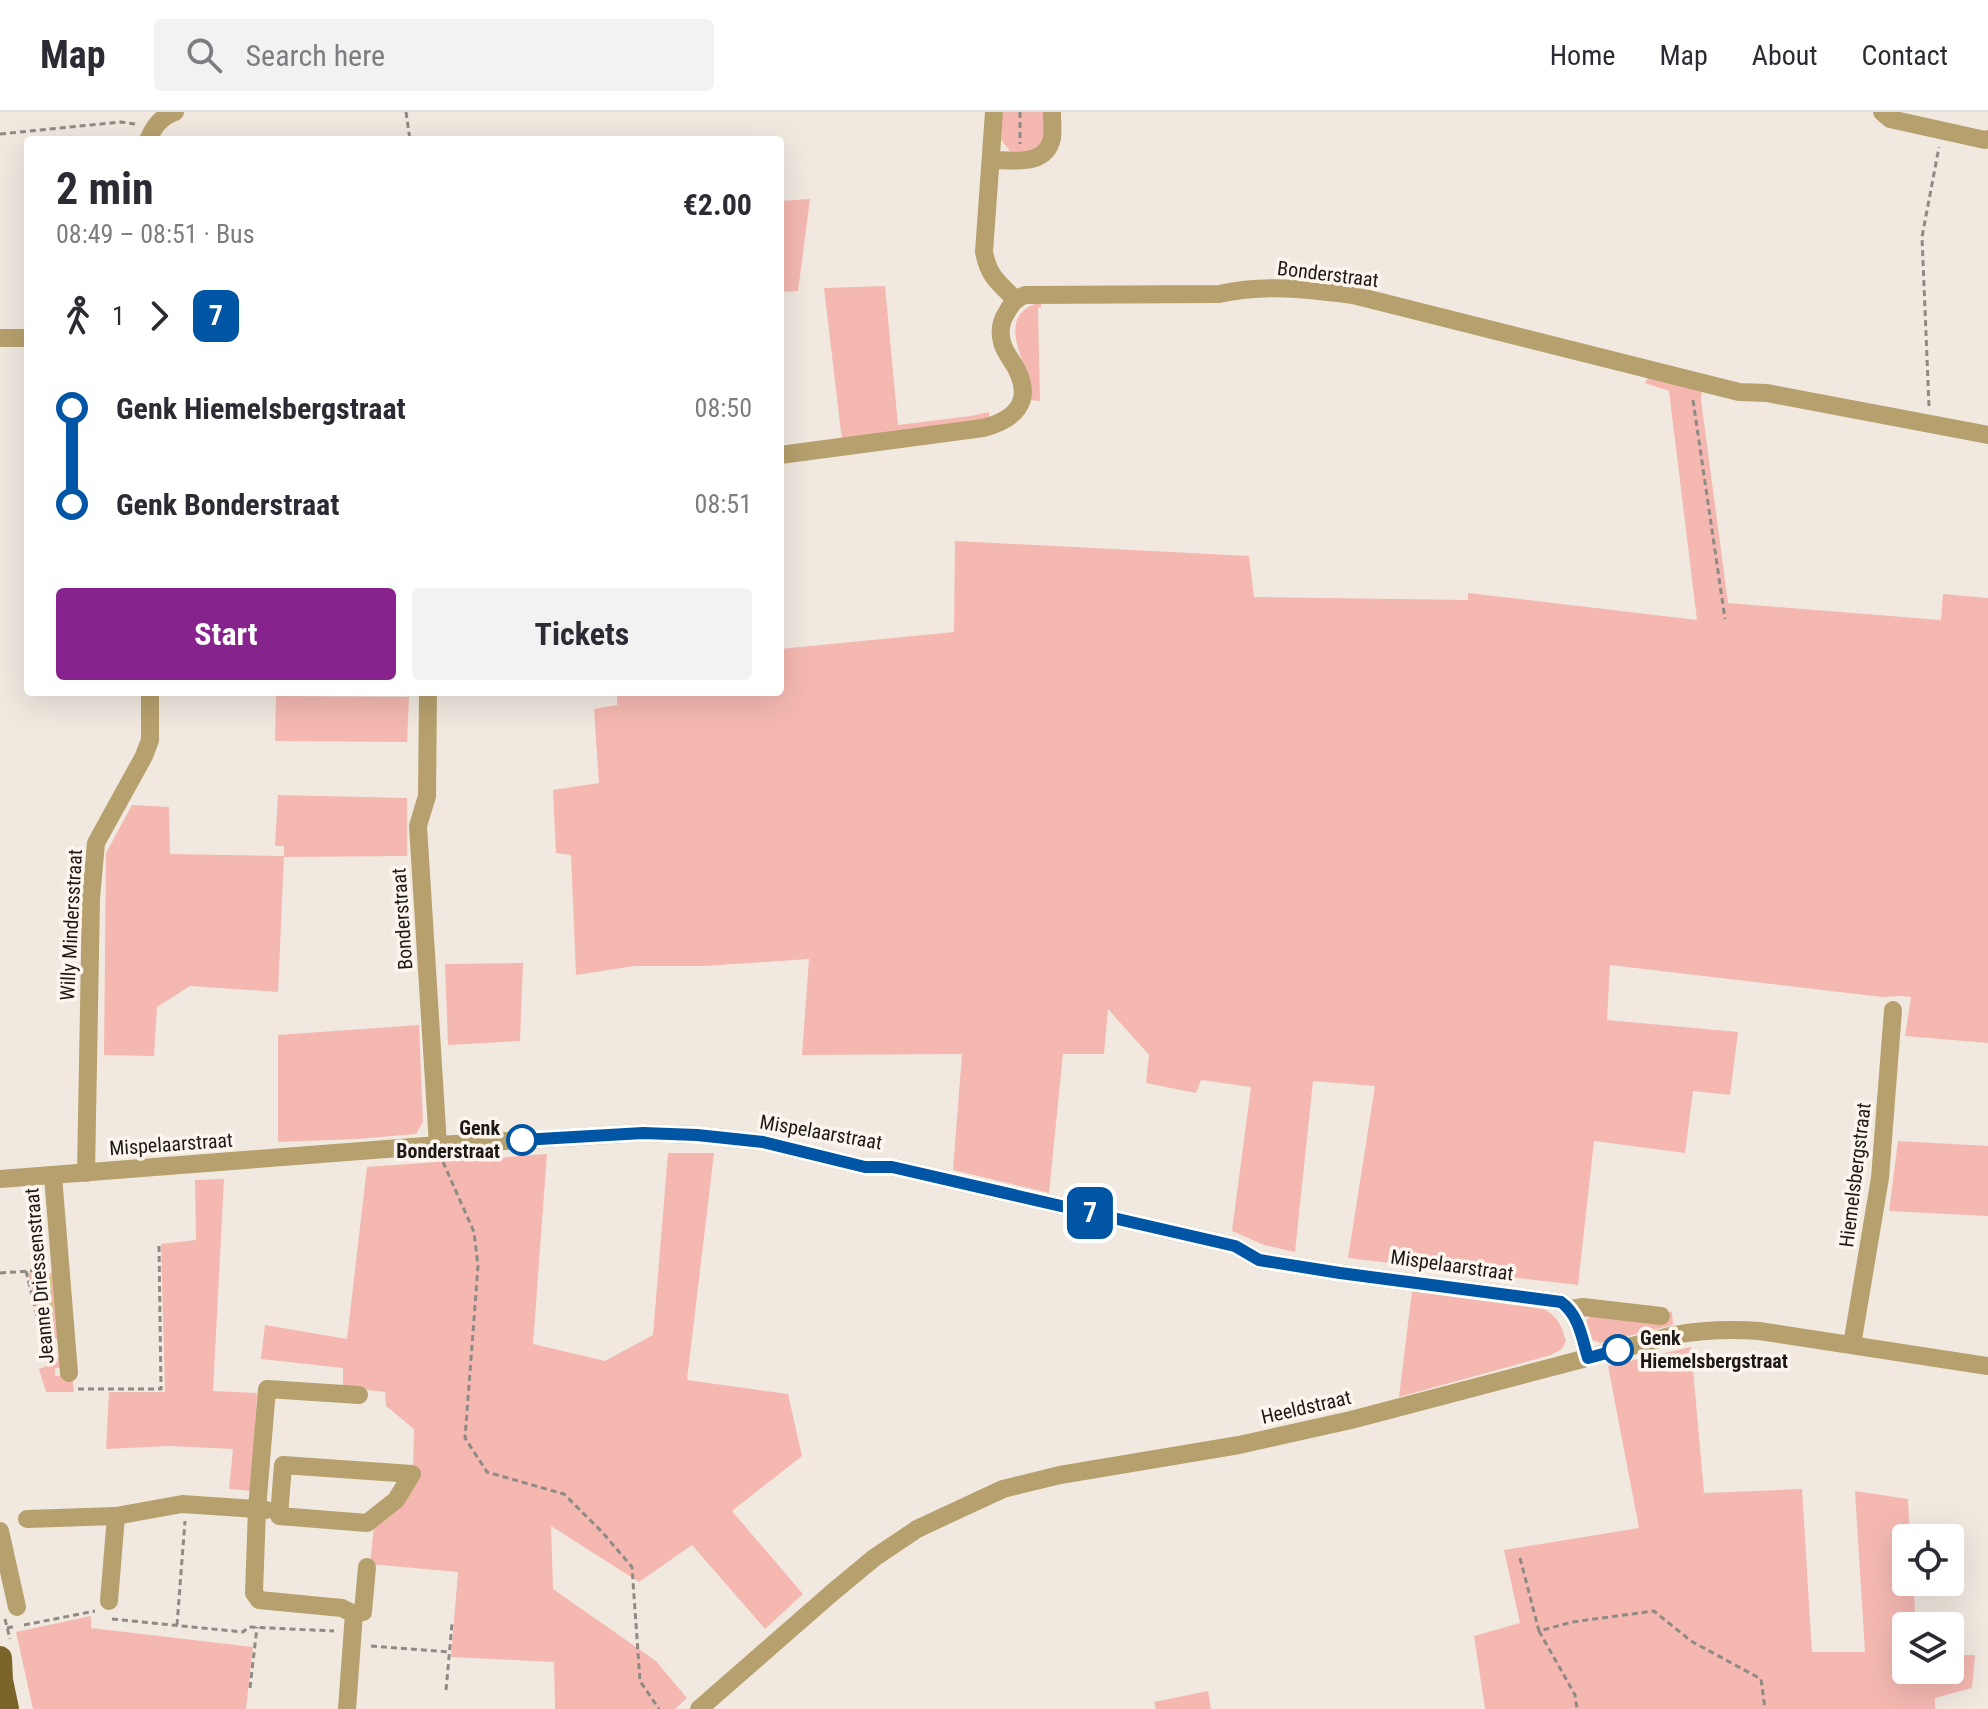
<!DOCTYPE html>
<html lang="en">
<head>
<meta charset="utf-8">
<style>
  body { margin:0; font-family:"Roboto Condensed",sans-serif; background:#f2f2f3; color:#2b2b33; height:100vh; display:flex; flex-direction:column; font-size:30px; white-space:nowrap }
  * { box-sizing:border-box; margin:0 }
  p { font-size:26px; color:#7c7c81 }
  .icon { flex:none; width:44px; height:44px; fill:none; stroke:currentColor; stroke-width:2; stroke-linecap:round; stroke-linejoin:round }
  .map { position:relative; flex:1; overflow:hidden }
  .drawer { position:absolute; left:24px; top:24px; width:760px; height:560px; display:flex; flex-direction:column; background:#fff; border-radius:8px; box-shadow:0 8px 32px #0002 }
  .drawer>* { flex:none }
  .badge { padding:0 16px; border-radius:12px; font-size:28px; line-height:52px }
  .tools { position:absolute; left:1892px; top:1412px; display:grid; gap:16px }
  .tools a { display:grid; place-items:center; width:72px; height:72px; border-radius:8px; background:#fff; box-shadow:0 8px 32px #0002; font-size:40px }
  .map>.badge { position:absolute; translate:-50% -50%; box-shadow:0 0 0 4px #fff }
  .legs { display:flex; align-items:center; gap:12px; height:88px; padding:0 32px; font-size:26px }
  .legs p { margin-inline-start:auto }
  .headline { display:flex; align-items:center; justify-content:space-between; height:136px; padding:0 32px }
  h1 { font-size:44px; font-weight:700; line-height:60px }
  .button { display:flex; gap:16px; margin-top:auto; padding:16px 32px }
  .button a { flex:1; height:92px; border-radius:8px; background:#86238d; color:#fff; font-size:32px; font-weight:700; line-height:92px; text-align:center }
  .button a+a { background:#f2f2f3; color:#2b2b33 }
  ul { padding:0 32px; list-style:none }
  li { display:flex; align-items:center; gap:28px; height:96px; font-size:30px }
  li i { display:grid; place-items:center; width:12px; height:100%; margin:0 10px; background:currentColor }
  li i::after { content:''; width:20px; height:20px; margin:-10px; border:6px solid; border-radius:50%; background:#fff }
  li p { margin-inline-start:auto }
  li:first-child i { background:linear-gradient(#0000 50%,currentColor 0) }
  li:last-child i { background:linear-gradient(currentColor 50%,#0000 0) }
  header { display:flex; align-items:center; gap:48px; box-sizing:border-box; height:112px; padding:0 40px; background:#fff; border-bottom:2px solid #e1e1e2 }
  header strong { font-size:38px }
  nav { display:flex; gap:44px; margin-inline-start:auto; font-size:28px }
  .search { width:560px; height:72px; background:#f2f2f3; display:flex; align-items:center; gap:20px; box-sizing:border-box; padding:0 28px; border-radius:8px; color:#7c7c81; font-size:30px }
  .map>svg:first-child { display:block }
  .green { fill:#f4b8b1 }
  .water { fill:#c6c577 }
  .lines { fill:none; stroke-linecap:round; stroke-linejoin:round }
  .path { stroke:#908a84; stroke-width:3; stroke-dasharray:6 4; stroke-linecap:butt }
  .minor { stroke:#b6a06d; stroke-width:18 }
  .major { stroke:#7b6429; stroke-width:24 }
  .line-1-casing { stroke:#fff; stroke-width:18 }
  .line-1 { stroke:#0056a4; stroke-width:12 }
  .stop-1-dot { fill:#fff; stroke:#0056a4; stroke-width:4 }
  .labels { text-anchor:middle; stroke-width:7; stroke-linejoin:round; paint-order:stroke }
  .street-label { font-size:20px; fill:#1c1917; stroke:#fef6ee }
  .stop-label { font-size:20px; font-weight:bold; fill:#1c1917; stroke:#fef6ee; text-anchor:end }
</style>
</head>
<body>
<header>
<strong>Map</strong>
<div class="search"><svg class="icon" aria-label="search" viewBox="0 0 24 24"><circle cx="10" cy="10" r="6"/><path d="M15 15l6 6"/></svg>Search here</div>
<nav><a>Home</a><a>Map</a><a>About</a><a>Contact</a></nav>
</header>
<div class="map">
<svg width="1988" height="1597" viewBox="0 0 1988 1597">
  <rect width="100%" height="100%" fill="#f1e9e0"/>
  <!-- green -->
  <g class="green">
    <polygon points="1002,0 1046,0 1045,27 1039,38 1011,40 1001,28"/>
    <polygon points="810,87 798,179 780,180 780,89"/>
    <polygon points="885,174 898,313 971,304 989,300 989,308 843,328 841,320 824,176"/>
    <path d="M1041,190V195L1038,196L1040,289L1028,288C1029,281 1030,275 1029,268C1021,240 997,202 1041,190Z"/>
    <polygon points="1649,264 1702,278 1701,288 1728,491 1941,508 1943,482 1988,486 1988,931 1905,924 1911,885 1901,884 1882,885 1610,853 1607,908 1738,920 1730,983 1693,979 1685,1041 1594,1029 1578,1173 1348,1146 1375,974 1313,969 1295,1140 1264,1133 1232,1119 1251,975 1201,968 1196,981 1146,971 1149,943 1108,897 1104,942 1063,942 1049,1081 953,1058 962,942 802,943 809,847 705,854 634,854 576,863 571,743 556,741 553,678 599,671 594,597 617,593 617,580 780,580 780,537 954,520 955,429 1249,444 1254,485 1468,488 1468,481 1697,508 1669,279 1645,271"/>
    <polygon points="276,584 409,585 407,630 275,629"/>
    <polygon points="278,683 407,686 407,744 284,745 278,880 190,874 157,895 154,944 104,943 106,741 132,693 169,695 170,742 284,744 284,734 275,734"/>
    <polygon points="523,851 520,929 448,933 445,852"/>
    <polygon points="419,913 423,1010 416,1022 357,1027 278,1030 278,923"/>
    <polygon points="1898,1029 1988,1034 1988,1104 1889,1099"/>
    <polygon points="668,1041 714,1041 687,1268 788,1282 802,1344 732,1399 803,1482 765,1517 692,1433 639,1470 551,1414 553,1477 656,1549 687,1586 675,1597 555,1597 554,1550 451,1545 458,1460 370,1452 375,1405 413,1361 414,1317 386,1294 385,1280 343,1275 343,1256 261,1247 265,1213 347,1227 367,1055 547,1042 533,1232 605,1249 653,1223"/>
    <polygon points="224,1067 213,1279 257,1281 252,1379 229,1377 233,1337 170,1334 106,1337 109,1280 165,1280 161,1132 196,1128 195,1068"/>
    <polygon points="28,1161 55,1161 60,1226 52,1227 54,1246 61,1246 62,1256 55,1256 55,1264 72,1263 74,1280 46,1280 39,1257 47,1254 45,1247 49,1246"/>
    <path d="M1412,1179L1544,1197C1559,1206 1561,1213 1566,1229L1562,1237L1551,1243L1399,1285Z"/>
    <polygon points="1672,1199 1673,1213 1600,1231 1591,1227 1586,1211 1588,1206 1595,1204 1657,1212"/>
    <polygon points="1691,1235 1704,1381 1802,1377 1812,1540 1865,1540 1855,1379 1908,1387 1910,1426 1906,1426 1906,1470 1913,1470 1916,1514 1906,1514 1906,1558 1950,1558 1950,1543 1975,1543 1972,1576 1935,1586 1935,1597 1485,1597 1474,1524 1520,1511 1504,1438 1639,1416 1608,1254"/>
    <polygon points="91,1504 91,1516 253,1535 246,1597 33,1597 16,1520"/>
    <polygon points="1208,1579 1211,1597 1156,1597 1154,1590"/>
  </g>
  <!-- water -->
  <polygon class="water" points="45,1163 51,1166 54,1220 47,1219 33,1170 34,1165"/>
  <g class="lines">
    <!-- path -->
    <g class="path">
      <polyline points="406,0 410,28"/>
      <polyline points="1020,0 1020,32"/>
      <polyline points="0,22 121,10 135,12"/>
      <polyline points="1693,288 1725,507"/>
      <polyline points="1929,294 1922,125 1939,35"/>
      <polyline points="443,1050 474,1120 478,1154 465,1326 487,1360 564,1382 603,1421 632,1455 640,1569 659,1597"/>
      <polyline points="26,1159 47,1244"/>
      <polyline points="0,1161 44,1158"/>
      <polyline points="78,1277 161,1277 159,1134"/>
      <polyline points="1520,1446 1539,1519 1572,1510 1654,1499 1691,1529 1761,1567 1765,1597"/>
      <polyline points="5,1507 10,1527"/>
      <polyline points="112,1507 243,1520 249,1515 334,1519"/>
      <polyline points="24,1513 95,1499"/>
      <polyline points="177,1513 185,1409"/>
      <polyline points="7,1516 16,1514"/>
      <polyline points="1539,1519 1575,1583 1577,1597"/>
      <polyline points="371,1534 449,1540"/>
      <polyline points="250,1576 257,1515"/>
      <polyline points="446,1578 452,1512"/>
    </g>
    <!-- minor -->
    <g class="minor">
      <path d="M994,0L984,140C989,165 998,170 1015,187"/>
      <polyline points="1882,0 1890,7 1985,28 1988,27"/>
      <path d="M148,28C154,14 161,5 175,0"/>
      <path d="M991,48C1013,48 1046,55 1052,26C1053,18 1052,8 1052,0"/>
      <polyline points="0,226 28,226"/>
      <path d="M780,343L983,316C1014,308 1033,291 1017,258C1012,248 1004,240 1002,230C999,219 1001,209 1007,200C1012,191 1015,187 1025,183L1219,182C1264,172 1307,177 1353,183L1739,280L1767,281L1988,323"/>
      <polyline points="428,580 427,684 418,714 438,1033"/>
      <polyline points="86,1061 91,786 96,731 144,644 150,628 150,580"/>
      <polyline points="53,1064 69,1261"/>
      <path d="M0,1067L438,1033L643,1021L697,1023L763,1030L865,1055H892L1235,1134L1259,1148L1340,1161L1561,1190C1579,1203 1582,1226 1588,1246"/>
      <polyline points="1571,1197 1583,1195 1661,1204"/>
      <polyline points="1852,1233 1880,1066 1893,898"/>
      <polygon points="283,1353 412,1362 396,1388 367,1411 279,1404"/>
      <polyline points="266,1398 257,1397 254,1481 259,1488 342,1496 354,1502"/>
      <polyline points="27,1407 116,1404 182,1392 257,1397 267,1277 359,1283"/>
      <polyline points="0,1419 17,1495"/>
      <polyline points="109,1489 116,1404"/>
      <polyline points="354,1502 363,1500 367,1455"/>
      <polyline points="347,1597 354,1502"/>
      <path d="M699,1597L833,1480L874,1446L917,1417L1003,1377L1060,1363L1239,1333L1351,1308L1674,1223C1703,1218 1730,1217 1759,1219L1988,1254"/>
    </g>
    <!-- major -->
    <polyline class="major" points="0,1546 1,1568 7,1597"/>
  </g>
  <g class="lines">
    <defs>
      <path id="line-1" d="M522,1028L643,1021L697,1023L763,1030L865,1055H892L1235,1134L1259,1148L1340,1161L1561,1190C1579,1203 1582,1226 1588,1246L1618,1238"/>
    </defs>
    <!-- line-1 casing -->
    <use href="#line-1" class="line-1-casing"/>
    <!-- line-1 -->
    <use href="#line-1" class="line-1"/>
  </g>
  <!-- markers -->
  <g class="stop-1-dot">
    <circle cx="522" cy="1028" r="14"/>
    <circle cx="1618" cy="1238" r="14"/>
  </g>
  <g class="labels">
    <!-- street labels -->
    <g class="street-label">
      <text transform="translate(1328 162) rotate(7)" y="7">Bonderstraat</text>
      <text transform="translate(402 807) rotate(-94)" y="7">Bonderstraat</text>
      <text transform="translate(71 813) rotate(-87)" y="7">Willy Mindersstraat</text>
      <text transform="translate(821 1020) rotate(10)" y="7">Mispelaarstraat</text>
      <text transform="translate(171 1032) rotate(-4)" y="7">Mispelaarstraat</text>
      <text transform="translate(1855 1063) rotate(-83)" y="7">Hiemelsbergstraat</text>
      <text transform="translate(1452 1153) rotate(8)" y="7">Mispelaarstraat</text>
      <text transform="translate(39 1164) rotate(-95)" y="7">Jeanne Driessenstraat</text>
      <text transform="translate(1306 1295) rotate(-13)" y="7">Heeldstraat</text>
    </g>
    <!-- stop labels -->
    <g class="stop-label">
      <text x="500" y="1023">Genk<tspan x="500" dy="23">Bonderstraat</tspan></text>
      <text x="1640" y="1233" text-anchor="start">Genk<tspan x="1640" dy="23">Hiemelsbergstraat</tspan></text>
    </g>
  </g>
</svg>
<div class="tools">
<a><svg class="icon" aria-label="locate" viewBox="0 0 24 24"><circle cx="12" cy="12" r="6"/><path d="M12 2v4M12 18v4M2 12h4M18 12h4"/></svg></a>
<a><svg class="icon" aria-label="layers" viewBox="0 0 24 24"><path d="M12 4l9 5-9 5-9-5zM3 14l9 5 9-5"/></svg></a>
</div>
<b class="badge" style="left:1090px;top:1101px;background:#0056a4;color:#fff">7</b>
<section class="drawer">
<div class="headline"><div><h1>2 min</h1><p>08:49 – 08:51 · Bus</p></div><b>€2.00</b></div>
<div class="legs"><svg class="icon" aria-label="walk" viewBox="0 0 24 24"><circle cx="13" cy="4" r="2"/><path d="M13 8l-2 6 4 7M11 14l-3 7M7 12l3-4h3l4 4"/></svg>1<svg class="icon" aria-label="forward" viewBox="0 0 24 24"><path d="M9 5l7 7-7 7"/></svg><b class="badge" style="background:#0056a4;color:#fff">7</b></div>
<ul>
<li><i style="color:#0056a4"></i><b>Genk Hiemelsbergstraat</b><p>08:50</p></li>
<li><i style="color:#0056a4"></i><b>Genk Bonderstraat</b><p>08:51</p></li>
</ul>
<div class="button"><a>Start</a><a>Tickets</a></div>
</section>
</div>
</body>
</html>
